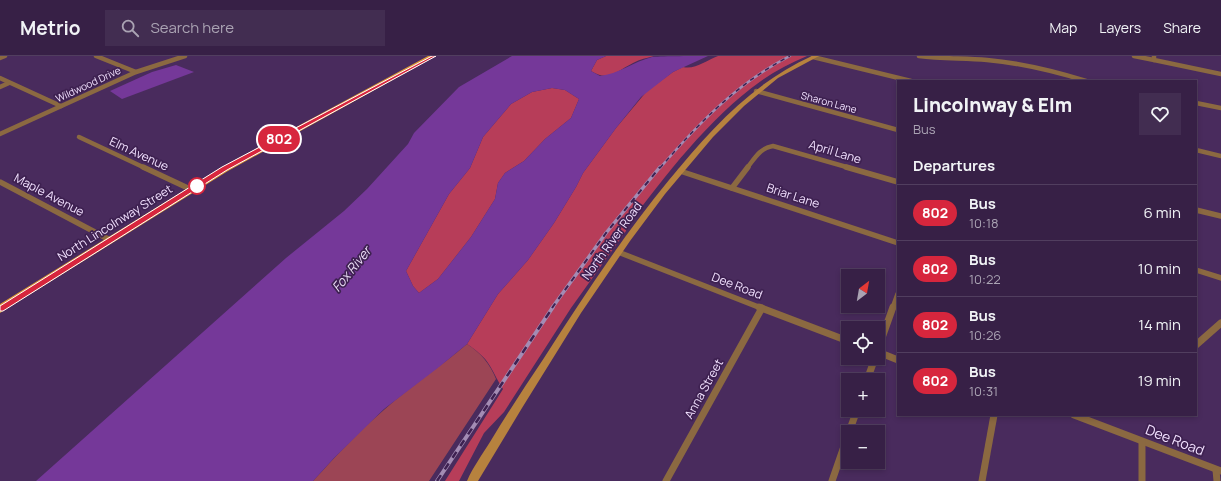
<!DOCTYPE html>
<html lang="en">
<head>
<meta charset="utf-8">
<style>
  body { margin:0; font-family:Manrope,sans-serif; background:#422d51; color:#f1f3f6; height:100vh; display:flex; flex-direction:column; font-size:15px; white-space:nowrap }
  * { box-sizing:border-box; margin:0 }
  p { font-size:13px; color:#aaa3b3 }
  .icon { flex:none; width:22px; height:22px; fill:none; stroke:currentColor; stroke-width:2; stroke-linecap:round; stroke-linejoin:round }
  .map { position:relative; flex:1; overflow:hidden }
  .sheet { position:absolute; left:897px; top:24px; width:300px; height:336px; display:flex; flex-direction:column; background:#372046; border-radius:0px; box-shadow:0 2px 6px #0003,0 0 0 1px #513e5f }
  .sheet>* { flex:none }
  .badge { padding:0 8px; border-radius:13px; font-size:14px; line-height:26px }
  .needle { width:26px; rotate:31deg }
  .controls { position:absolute; left:841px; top:213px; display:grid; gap:8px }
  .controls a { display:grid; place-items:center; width:44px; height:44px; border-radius:0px; background:#372046; box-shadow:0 2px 6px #0003,0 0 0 1px #513e5f; font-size:20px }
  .map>.badge { position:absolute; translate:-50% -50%; box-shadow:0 0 0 2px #fff }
  h2 { padding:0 16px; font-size:15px; line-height:36px }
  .round { display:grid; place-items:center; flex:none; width:42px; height:42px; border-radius:0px; background:#422d51 }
  .headline { display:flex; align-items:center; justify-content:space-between; height:68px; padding:0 16px }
  h1 { font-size:19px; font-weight:800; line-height:30px }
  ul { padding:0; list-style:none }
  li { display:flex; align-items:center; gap:12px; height:56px; padding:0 16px; border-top:1px solid #513e5f }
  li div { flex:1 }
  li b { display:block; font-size:15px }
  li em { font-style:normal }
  li .badge { min-width:44px; font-weight:700; text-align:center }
  header { display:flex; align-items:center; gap:24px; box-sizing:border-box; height:56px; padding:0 20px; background:#372046; border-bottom:1px solid #513e5f }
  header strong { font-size:19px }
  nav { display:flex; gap:22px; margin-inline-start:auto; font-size:14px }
  .search { width:280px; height:36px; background:#422d51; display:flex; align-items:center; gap:10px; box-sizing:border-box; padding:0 14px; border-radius:0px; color:#aaa3b3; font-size:15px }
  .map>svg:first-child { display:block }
  .green { fill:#9c4555 }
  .forest { fill:#b73d59 }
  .water { fill:#753899; fill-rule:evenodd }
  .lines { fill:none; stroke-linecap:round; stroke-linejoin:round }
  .minor-far2 { stroke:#8b6941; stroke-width:4.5 }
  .minor-far1 { stroke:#8b6941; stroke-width:5.5 }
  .minor { stroke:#8b6941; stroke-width:7 }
  .secondary { fill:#b7823e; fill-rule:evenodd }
  .primary { fill:#d99537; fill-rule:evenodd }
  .rail-far2-casing { stroke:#a38cb4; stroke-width:2.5 }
  .rail-far1-casing { stroke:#a38cb4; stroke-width:3.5 }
  .rail-casing { stroke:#a38cb4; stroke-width:4 }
  .rail-far2 { stroke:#3e2151; stroke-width:1.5; stroke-dasharray:4.5; stroke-linecap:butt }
  .rail-far1 { stroke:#3e2151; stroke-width:2; stroke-dasharray:5.5; stroke-linecap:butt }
  .rail { stroke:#3e2151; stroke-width:2.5; stroke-dasharray:7; stroke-linecap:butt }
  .line { fill:#d7263d; stroke:#fff }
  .stop-dot { fill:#fff; stroke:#d7263d; stroke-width:2 }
  .labels { text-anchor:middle; stroke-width:3.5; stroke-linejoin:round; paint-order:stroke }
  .far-street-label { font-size:10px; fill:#f2e1ff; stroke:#3e2151 }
  .street-label { font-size:12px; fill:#f2e1ff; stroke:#3e2151 }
  .water-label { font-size:13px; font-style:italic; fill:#ebddf6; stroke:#3e2151 }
  .near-street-label { font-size:14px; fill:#f2e1ff; stroke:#3e2151 }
</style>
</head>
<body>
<header>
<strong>Metrio</strong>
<div class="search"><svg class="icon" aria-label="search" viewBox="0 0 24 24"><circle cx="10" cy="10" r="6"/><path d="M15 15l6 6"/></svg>Search here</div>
<nav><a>Map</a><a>Layers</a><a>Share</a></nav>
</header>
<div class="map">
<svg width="1221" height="425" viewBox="0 0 1221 425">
  <rect width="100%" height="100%" fill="#492b5d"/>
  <!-- green -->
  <path class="green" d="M467,288C481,297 490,308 496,323L429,425H313C336,400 359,375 385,353C411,330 440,311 467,288Z"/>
  <!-- forest -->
  <g class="forest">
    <path d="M606,0H654C647,2 640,3 633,7C617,15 608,26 591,15L597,4Z"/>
    <path d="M718,0H807C791,7 775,15 761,25C708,63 666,119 627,170L626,175L571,252L504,356L484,377L459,425H445L503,333C498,326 495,318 490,310C485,301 476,294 467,288L498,238L528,204L554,167L576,131L583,117L616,72L647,35L673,16L683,11C695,14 707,4 718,0Z"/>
    <polygon points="552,32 565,34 579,43 571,62 545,83 524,105 505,117 498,127 495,143 471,181 438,223 419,237 413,230 406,215 449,138 470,112 483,81 511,48 532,36"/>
  </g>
  <!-- water -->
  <g class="water">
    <path d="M512,0H606L597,4L591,15L600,20C618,18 633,6 652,1C665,0 693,0 708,0L673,16L641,41L616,72L583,117L576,131L554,167L528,204L498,238L467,288L439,311L384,353L334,402L313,425H36L286,202L344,155L367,133L408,88L414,77L459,31ZM552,32L565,34L579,43L571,62L545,83L524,105L505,117L498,127L495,143L471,181L438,223L419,237L413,230L406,215L449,138L470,112L483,81L511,48L532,36Z"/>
    <polygon points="176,9 194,16 122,43 110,35 152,16"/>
  </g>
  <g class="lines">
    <!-- minor-far2 -->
    <g class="minor-far2">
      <polyline points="96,0 136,16"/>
      <path d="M919,0C941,3 964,2 987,4C1020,7 1054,15 1086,25"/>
      <polyline points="1134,0 1154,4"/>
      <polyline points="1154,0 1154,4 1221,18"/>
      <polyline points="813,1 911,25"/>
      <polyline points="0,2 5,0"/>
      <polyline points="0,22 61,50"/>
      <polyline points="0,31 9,27"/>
      <polyline points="756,35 898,74"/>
      <polyline points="1196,47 1221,52"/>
      <polyline points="0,78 136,16 185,0"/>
      <polyline points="79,81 145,112"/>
      <polyline points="1196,94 1221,100"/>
      <path d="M747,112C755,102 760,92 773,90L850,112"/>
    </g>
    <!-- minor-far1 -->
    <g class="minor-far1">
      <polyline points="143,111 190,133"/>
      <polyline points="846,111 898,126"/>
      <polyline points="680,115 898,187"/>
      <polyline points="0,126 110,184"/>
      <polyline points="732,132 748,111"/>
      <polyline points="1196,154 1221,160"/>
      <polyline points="618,196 761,252"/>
      <polyline points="1196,214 1221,222"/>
      <polyline points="893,252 898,238"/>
    </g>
    <!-- minor -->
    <g class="minor">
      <polyline points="759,251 848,285"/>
      <polyline points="1196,289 1221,267"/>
      <polyline points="878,293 893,251"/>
      <polyline points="878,296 898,304"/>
      <polyline points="867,324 875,302"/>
      <polyline points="1074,359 1221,415"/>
      <polyline points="849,376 857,354"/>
      <polyline points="1142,386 1142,425"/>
      <polyline points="1216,414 1217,425"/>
      <polyline points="666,425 762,252"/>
      <polyline points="832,425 848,379"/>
      <polyline points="982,425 994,359"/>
    </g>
    <!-- secondary -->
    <path class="secondary" d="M812,0H819L778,22L744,50L713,81L665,138L630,185L581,257L522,352L478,425H467C473,411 482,399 490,386C507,358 525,330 544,302C583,241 623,180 669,124C711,73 751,28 812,0Z"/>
    <!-- primary -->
    <polygon class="primary" points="428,0 436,0 228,115 0,257 0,248 222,111"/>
    <defs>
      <path id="rail-far2" d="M660,112C698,68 737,27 790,0"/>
      <polyline id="rail-far1" points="552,252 606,177 660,111"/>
      <polyline id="rail" points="437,425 553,251"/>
    </defs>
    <!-- rail-far2 casing -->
    <use href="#rail-far2" class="rail-far2-casing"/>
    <!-- rail-far1 casing -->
    <use href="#rail-far1" class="rail-far1-casing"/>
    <!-- rail casing -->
    <use href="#rail" class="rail-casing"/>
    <!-- rail-far2 -->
    <use href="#rail-far2" class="rail-far2"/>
    <!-- rail-far1 -->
    <use href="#rail-far1" class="rail-far1"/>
    <!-- rail -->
    <use href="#rail" class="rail"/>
  </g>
  <!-- line -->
  <polygon class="line" points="432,0 436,0 227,114 3,255 0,255 0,250 222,111"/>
  <!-- markers -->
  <circle class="stop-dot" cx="197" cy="130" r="8"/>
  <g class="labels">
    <!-- far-street labels -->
    <g class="far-street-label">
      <text transform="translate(88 28) rotate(-25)" y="4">Wildwood Drive</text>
      <text transform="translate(829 46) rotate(15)" y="4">Sharon Lane</text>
    </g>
    <!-- street labels -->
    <g class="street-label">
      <text transform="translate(835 96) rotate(17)" y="4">April Lane</text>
      <text transform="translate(139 98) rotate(25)" y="4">Elm Avenue</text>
      <text transform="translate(49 139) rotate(28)" y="4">Maple Avenue</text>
      <text transform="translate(793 140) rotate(18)" y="4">Briar Lane</text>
      <text transform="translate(115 167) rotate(-32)" y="4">North Lincolnway Street</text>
      <text transform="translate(612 185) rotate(-54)" y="4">North River Road</text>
      <text transform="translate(737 230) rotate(21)" y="4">Dee Road</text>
      <text transform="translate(704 333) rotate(-61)" y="4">Anna Street</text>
    </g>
    <!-- water labels -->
    <g class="water-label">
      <text transform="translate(351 213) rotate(-51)" y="5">Fox River</text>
    </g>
    <!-- near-street labels -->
    <g class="near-street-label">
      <text transform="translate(1175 384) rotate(21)" y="5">Dee Road</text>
    </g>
  </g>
</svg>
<div class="controls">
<a><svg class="needle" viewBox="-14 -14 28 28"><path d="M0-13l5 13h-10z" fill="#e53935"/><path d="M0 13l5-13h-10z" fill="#aaa3b3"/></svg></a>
<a><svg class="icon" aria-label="locate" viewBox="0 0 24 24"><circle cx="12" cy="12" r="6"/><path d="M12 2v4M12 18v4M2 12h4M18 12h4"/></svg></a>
<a>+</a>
<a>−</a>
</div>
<b class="badge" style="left:279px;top:83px;background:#d7263d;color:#fff">802</b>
<section class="sheet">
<div class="headline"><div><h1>Lincolnway &amp; Elm</h1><p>Bus</p></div><a class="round"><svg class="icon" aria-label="heart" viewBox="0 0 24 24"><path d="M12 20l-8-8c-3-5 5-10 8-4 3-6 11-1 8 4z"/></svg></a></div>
<h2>Departures</h2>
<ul>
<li><span class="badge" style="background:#d7263d;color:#fff">802</span><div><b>Bus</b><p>10:18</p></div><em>6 min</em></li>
<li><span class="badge" style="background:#d7263d;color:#fff">802</span><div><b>Bus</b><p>10:22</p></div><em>10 min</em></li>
<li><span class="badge" style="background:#d7263d;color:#fff">802</span><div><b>Bus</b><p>10:26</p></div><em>14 min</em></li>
<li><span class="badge" style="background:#d7263d;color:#fff">802</span><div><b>Bus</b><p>10:31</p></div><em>19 min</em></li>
</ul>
</section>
</div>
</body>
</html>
